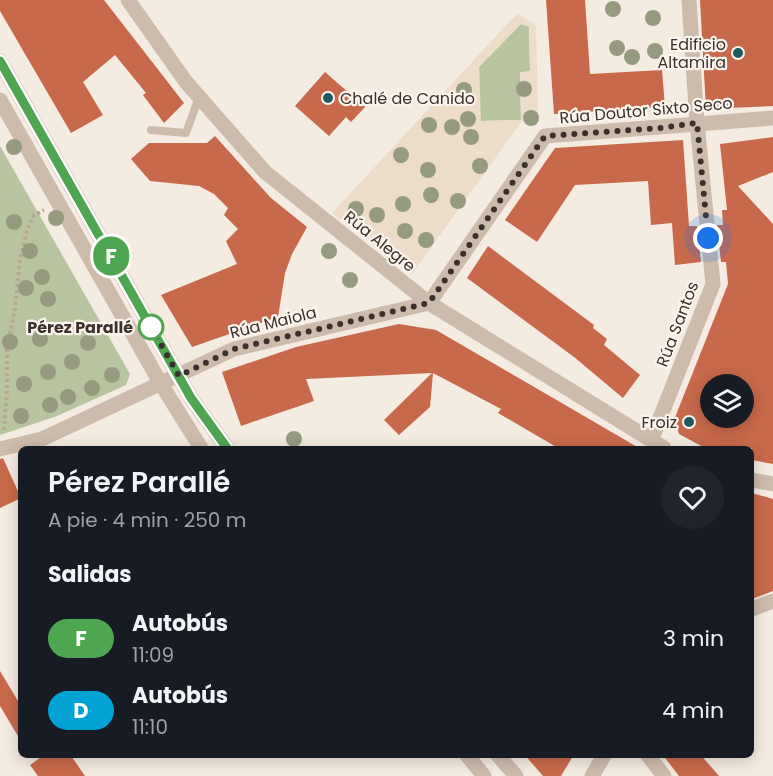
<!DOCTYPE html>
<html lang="es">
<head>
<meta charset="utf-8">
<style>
  body { margin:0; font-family:Poppins,sans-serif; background:#20242c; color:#f1f3f6; height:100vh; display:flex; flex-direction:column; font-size:22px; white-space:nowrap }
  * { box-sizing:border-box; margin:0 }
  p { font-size:20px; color:#9ea1a6 }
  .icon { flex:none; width:33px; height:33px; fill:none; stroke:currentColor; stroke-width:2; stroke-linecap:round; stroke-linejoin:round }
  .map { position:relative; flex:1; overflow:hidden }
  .panel { position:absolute; left:18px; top:446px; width:736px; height:312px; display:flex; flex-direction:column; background:#171b24; border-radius:9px; box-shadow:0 3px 15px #0003 }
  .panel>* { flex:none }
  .badge { padding:0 12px; border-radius:20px; font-size:21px; line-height:39px }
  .controls { position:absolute; left:700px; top:374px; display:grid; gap:12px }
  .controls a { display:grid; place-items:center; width:54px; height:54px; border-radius:50%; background:#171b24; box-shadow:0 3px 15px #0003; font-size:30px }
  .you { position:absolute; width:30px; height:30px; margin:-15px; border:4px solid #fff; border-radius:50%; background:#1a73e8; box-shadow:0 0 0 9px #1a73e833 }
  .map>.badge { position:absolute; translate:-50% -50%; box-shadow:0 0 0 3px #fff }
  h2 { padding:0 30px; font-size:22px; line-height:54px }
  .round { display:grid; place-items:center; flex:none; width:63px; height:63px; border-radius:32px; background:#20242c }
  .headline { display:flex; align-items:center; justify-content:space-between; height:102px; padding:0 30px }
  h1 { font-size:28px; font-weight:600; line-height:45px }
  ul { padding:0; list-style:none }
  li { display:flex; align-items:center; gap:18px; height:72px; padding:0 30px }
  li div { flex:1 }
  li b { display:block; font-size:22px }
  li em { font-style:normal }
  li .badge { min-width:66px; font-weight:700; text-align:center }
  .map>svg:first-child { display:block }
  .green { fill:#b8c4a0 }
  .plaza { fill:#ecdcc8; fill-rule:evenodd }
  .building { fill:#c8694b; fill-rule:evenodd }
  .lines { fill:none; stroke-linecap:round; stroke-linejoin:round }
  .path { stroke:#b9a596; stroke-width:4; stroke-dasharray:3 3; stroke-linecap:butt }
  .service { stroke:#cdbbac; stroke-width:8 }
  .minor { stroke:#cdbbac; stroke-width:15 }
  .tree { fill:#969b7f }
  .line-casing { stroke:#fff; stroke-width:14 }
  .line { stroke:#4fa651; stroke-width:9 }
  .walk { stroke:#3b302b; stroke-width:6; stroke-dasharray:0 10.8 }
  .poi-dot { fill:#1f5a5e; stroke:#fbf5ee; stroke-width:2 }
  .stop-dot { fill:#fff; stroke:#4fa651; stroke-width:3 }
  .labels { text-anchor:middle; stroke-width:4.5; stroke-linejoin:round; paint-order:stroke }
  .poi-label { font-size:16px; fill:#3b302b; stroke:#fbf5ee; text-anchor:end }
  .street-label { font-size:16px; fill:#3b302b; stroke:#fbf5ee }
  .stop-label { font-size:16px; font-weight:bold; fill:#3b302b; stroke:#fbf5ee; text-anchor:end }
</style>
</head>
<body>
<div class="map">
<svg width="773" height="776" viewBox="0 0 773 776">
  <rect width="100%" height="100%" fill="#f4ebe1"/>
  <!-- green -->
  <g class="green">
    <polygon points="521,24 529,27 530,72 520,72 521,120 480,121 479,67"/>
    <polygon points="0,146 130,374 126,385 57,416 0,435"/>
  </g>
  <!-- plaza -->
  <path class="plaza" d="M518,14L536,25L538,115L527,114L412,274L332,213L510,21ZM521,24L529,27L530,71L520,72L521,120L481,121L479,67Z"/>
  <!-- building -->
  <g class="building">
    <polygon points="0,0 104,0 184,103 164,123 143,95 146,93 115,55 83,82 103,115 71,133 0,11"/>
    <polygon points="546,0 585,0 590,74 662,70 665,107 554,114"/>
    <polygon points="700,0 773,0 773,106 706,109"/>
    <polygon points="325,72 365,107 351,122 346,117 329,136 295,106"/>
    <polygon points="215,136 271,198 307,227 292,254 285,273 278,317 192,347 161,295 237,264 226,241 238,229 224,215 228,208 214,194 199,186 150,181 131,159 149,143 207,143"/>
    <path d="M773,137V172L738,186L773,224V464L752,460V448H705L679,434L674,420L728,284L726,262H721L717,225H723L722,210H727L720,144ZM711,384H744V417H711Z"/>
    <polygon points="683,140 689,226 697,226 701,262 675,265 672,223 651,225 648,181 575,185 537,242 505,220 555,148"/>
    <polygon points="488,246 594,325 593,328 607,339 604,345 640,375 623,398 574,357 467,278"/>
    <polygon points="399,324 436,330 639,448 558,448 498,413 501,409 433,373 430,407 399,435 384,420 432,373 306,379 314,401 241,426 222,372 296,347"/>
    <polygon points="3,458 21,498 0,508 0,459"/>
    <polygon points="752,493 773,499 773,591 752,599"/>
    <polygon points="0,671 21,706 21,741 0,706"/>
    <polygon points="45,754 70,754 85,776 38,776 30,765"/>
    <polygon points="524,754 574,754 561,776 543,776"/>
    <polygon points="662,754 700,754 719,776 679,776"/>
  </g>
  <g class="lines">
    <!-- path -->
    <polyline class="path" points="4,430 7,389 7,351 15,308 20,260 27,231 33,216 44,210"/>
    <!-- service -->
    <polyline class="service" points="151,130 186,133 199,97"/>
    <!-- minor -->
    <g class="minor">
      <polyline points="128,0 186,82 265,172 429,303 664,448"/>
      <polyline points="0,61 191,398 227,448"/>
      <polyline points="0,100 161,384 201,448"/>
      <polyline points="651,441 713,284 697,123 689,0"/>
      <polyline points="0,449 42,439 234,349 429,303 545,136 773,118"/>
      <polyline points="752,480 773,484"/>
      <polyline points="752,609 773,601"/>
      <polyline points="466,754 484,776"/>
      <polyline points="497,754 516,776"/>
      <polyline points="647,754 664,776"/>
      <polyline points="592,776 605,754"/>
    </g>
  </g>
  <!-- trees -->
  <g class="tree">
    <circle cx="613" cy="9" r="8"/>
    <circle cx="653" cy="18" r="8"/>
    <circle cx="617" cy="48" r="8"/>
    <circle cx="655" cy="51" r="8"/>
    <circle cx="632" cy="57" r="8"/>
    <circle cx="524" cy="89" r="8"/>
    <circle cx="464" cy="90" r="8"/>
    <circle cx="531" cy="118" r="8"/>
    <circle cx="468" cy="119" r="8"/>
    <circle cx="429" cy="125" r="8"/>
    <circle cx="452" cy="127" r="8"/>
    <circle cx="471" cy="137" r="8"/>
    <circle cx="14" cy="147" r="8"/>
    <circle cx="401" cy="155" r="8"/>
    <circle cx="480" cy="166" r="8"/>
    <circle cx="428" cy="170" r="8"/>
    <circle cx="431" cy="195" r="8"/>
    <circle cx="458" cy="201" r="8"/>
    <circle cx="403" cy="204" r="8"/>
    <circle cx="356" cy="209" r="8"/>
    <circle cx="377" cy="215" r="8"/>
    <circle cx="56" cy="218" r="8"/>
    <circle cx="14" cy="222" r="8"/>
    <circle cx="405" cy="231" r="8"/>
    <circle cx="426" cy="240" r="8"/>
    <circle cx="30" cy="251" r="8"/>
    <circle cx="329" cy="251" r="8"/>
    <circle cx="42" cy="277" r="8"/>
    <circle cx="350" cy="280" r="8"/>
    <circle cx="26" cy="288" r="8"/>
    <circle cx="48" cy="299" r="8"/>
    <circle cx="40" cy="339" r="8"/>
    <circle cx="10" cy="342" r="8"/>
    <circle cx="88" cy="343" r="8"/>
    <circle cx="72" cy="362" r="8"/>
    <circle cx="48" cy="372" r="8"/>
    <circle cx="112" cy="375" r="8"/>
    <circle cx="24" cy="384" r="8"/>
    <circle cx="92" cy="388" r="8"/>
    <circle cx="68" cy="397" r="8"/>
    <circle cx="50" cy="405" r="8"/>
    <circle cx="21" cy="416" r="8"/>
    <circle cx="294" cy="439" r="8"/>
  </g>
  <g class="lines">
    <defs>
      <polyline id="line" points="0,61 191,398 227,448"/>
    </defs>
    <!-- line casing -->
    <use href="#line" class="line-casing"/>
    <!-- line -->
    <use href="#line" class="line"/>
    <!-- walk -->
    <polyline class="walk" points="151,327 179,376 234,349 429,303 545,136 660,128 697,123 708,238"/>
  </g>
  <!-- markers -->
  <g class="poi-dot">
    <circle cx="738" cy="53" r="6"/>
    <circle cx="328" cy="98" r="6"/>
    <circle cx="689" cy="422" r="6"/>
  </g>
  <circle class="stop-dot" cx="151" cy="327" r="12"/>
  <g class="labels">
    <!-- poi labels -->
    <g class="poi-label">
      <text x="726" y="50">Edificio<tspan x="726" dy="18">Altamira</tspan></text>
      <text x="340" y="104" text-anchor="start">Chalé de Canido</text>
      <text x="677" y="428">Froiz</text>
    </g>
    <!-- street labels -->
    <g class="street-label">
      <text transform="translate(646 110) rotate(-5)" y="6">Rúa Doutor Sixto Seco</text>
      <text transform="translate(380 241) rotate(39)" y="6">Rúa Alegre</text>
      <text transform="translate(273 322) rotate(-14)" y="6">Rúa Maiola</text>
      <text transform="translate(677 324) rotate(-69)" y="6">Rúa Santos</text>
    </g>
    <!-- stop labels -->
    <g class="stop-label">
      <text x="133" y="333">Pérez Parallé</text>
    </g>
  </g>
</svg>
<div class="controls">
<a><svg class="icon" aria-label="layers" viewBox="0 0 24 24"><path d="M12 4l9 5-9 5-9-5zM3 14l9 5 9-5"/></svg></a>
</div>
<div class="you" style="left:708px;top:238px"></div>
<b class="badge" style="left:111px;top:256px;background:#4fa651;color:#fff">F</b>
<section class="panel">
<div class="headline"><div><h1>Pérez Parallé</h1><p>A pie · 4 min · 250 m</p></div><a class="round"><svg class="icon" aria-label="heart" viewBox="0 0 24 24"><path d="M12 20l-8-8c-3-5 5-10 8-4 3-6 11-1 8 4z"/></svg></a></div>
<h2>Salidas</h2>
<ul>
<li><span class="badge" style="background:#4fa651;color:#fff">F</span><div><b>Autobús</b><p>11:09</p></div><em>3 min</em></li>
<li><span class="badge" style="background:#00a3d4;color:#fff">D</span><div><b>Autobús</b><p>11:10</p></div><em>4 min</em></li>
</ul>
</section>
</div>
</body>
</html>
